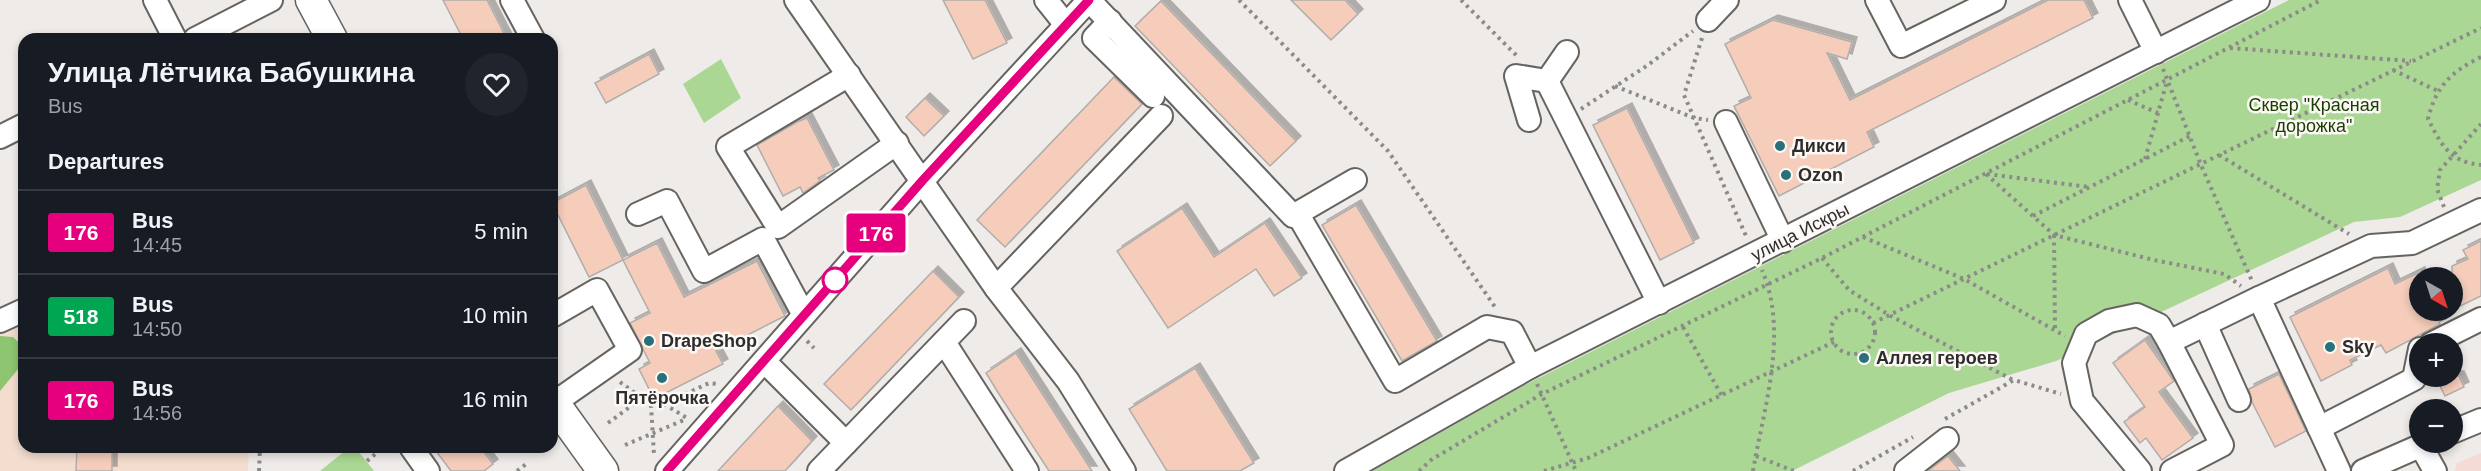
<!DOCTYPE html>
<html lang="en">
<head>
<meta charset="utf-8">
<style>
  body { margin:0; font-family:Helvetica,sans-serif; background:#20242c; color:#f1f3f6; height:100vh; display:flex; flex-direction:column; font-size:22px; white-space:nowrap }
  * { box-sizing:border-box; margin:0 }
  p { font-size:20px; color:#9ea1a6 }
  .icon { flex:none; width:33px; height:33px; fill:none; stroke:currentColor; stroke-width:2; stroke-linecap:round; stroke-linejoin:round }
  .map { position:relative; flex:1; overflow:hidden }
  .details { position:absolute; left:18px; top:33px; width:540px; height:420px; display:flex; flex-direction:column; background:#171b24; border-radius:18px; box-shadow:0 3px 9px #0003 }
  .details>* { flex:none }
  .badge { padding:0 12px; border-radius:4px; font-size:21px; line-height:39px }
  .needle { width:39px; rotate:141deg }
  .fabs { position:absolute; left:2409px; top:267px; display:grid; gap:12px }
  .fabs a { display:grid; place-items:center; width:54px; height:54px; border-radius:50%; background:#171b24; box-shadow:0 3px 9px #0003; font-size:30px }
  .map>.badge { position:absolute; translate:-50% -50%; box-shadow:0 0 0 3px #fff }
  h2 { padding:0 30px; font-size:22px; line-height:54px }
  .round { display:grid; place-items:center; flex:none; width:63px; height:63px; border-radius:32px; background:#20242c }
  .headline { display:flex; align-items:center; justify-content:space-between; height:102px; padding:0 30px }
  h1 { font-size:28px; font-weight:700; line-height:45px }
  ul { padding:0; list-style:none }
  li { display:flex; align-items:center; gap:18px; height:84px; padding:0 30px; border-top:2px solid #363941 }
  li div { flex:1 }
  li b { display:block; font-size:22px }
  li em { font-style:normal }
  li .badge { min-width:66px; font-weight:700; text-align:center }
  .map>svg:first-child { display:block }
  .education { fill:#f2ddcf }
  .medical { fill:#f5dbd5 }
  .green { fill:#aad794 }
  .forest { fill:#8dc570 }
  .building { fill:#f5cdba; stroke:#b1adab; stroke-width:1.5; filter:url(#shadow) }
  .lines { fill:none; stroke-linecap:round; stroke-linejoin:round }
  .minor-casing { stroke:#666461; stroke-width:26 }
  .major-casing { stroke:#666461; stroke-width:33 }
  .path { stroke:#8d8b89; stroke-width:4; stroke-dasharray:3 4.5; stroke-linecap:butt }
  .minor { stroke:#fff; stroke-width:22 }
  .major { stroke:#fff; stroke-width:30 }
  .line-casing { stroke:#fff; stroke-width:14 }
  .line { stroke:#e6007e; stroke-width:9 }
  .poi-dot { fill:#28717b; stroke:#fbf8f5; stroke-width:2 }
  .stop-dot { fill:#fff; stroke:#e6007e; stroke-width:3 }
  .labels { text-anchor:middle; stroke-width:5; stroke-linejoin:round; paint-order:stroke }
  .park-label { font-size:18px; fill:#1a3d00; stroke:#fbf8f5 }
  .poi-label { font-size:18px; font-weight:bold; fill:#2e2d2c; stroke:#fbf8f5; text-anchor:start }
  .street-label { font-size:18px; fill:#2e2d2c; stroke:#fbf8f5 }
</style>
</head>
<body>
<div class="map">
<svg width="2481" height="471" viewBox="0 0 2481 471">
  <defs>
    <filter id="shadow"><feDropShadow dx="5" dy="-5" stdDeviation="0" flood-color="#0004"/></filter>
  </defs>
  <rect width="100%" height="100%" fill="#eeebe8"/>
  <!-- education -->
  <polygon class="education" points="24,323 24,447 249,447 248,471 0,471 0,334"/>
  <!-- medical -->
  <polygon class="medical" points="2481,453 2481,471 2455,471 2457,463"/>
  <!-- green -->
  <g class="green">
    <polygon points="2289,0 2481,0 2481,180 2400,217 2354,222 2056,361 1949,393 1792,471 1373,471 1525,385"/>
    <polygon points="721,59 741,98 704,123 683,84"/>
    <polygon points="350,447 355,447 374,471 320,471"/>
  </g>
  <!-- forest -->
  <polygon class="forest" points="0,336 13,337 24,347 24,362 0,391"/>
  <!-- building -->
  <g class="building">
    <polygon points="443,0 487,0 507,39 463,39"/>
    <polygon points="943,0 985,0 1007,43 973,59"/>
    <polygon points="1291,0 1345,0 1358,14 1331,40"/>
    <polygon points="2048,0 2084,0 2093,18 1867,132 1874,147 1779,196 1734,106 1751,98 1725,44 1773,20 1852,42 1847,59 1827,53 1850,100"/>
    <polygon points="1161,1 1296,141 1270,166 1135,26"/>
    <polygon points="649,54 659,74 606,103 595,83"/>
    <polygon points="1114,77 1142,104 1005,247 977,220"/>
    <polygon points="925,98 944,116 924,136 906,117"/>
    <polygon points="1627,108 1694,243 1660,260 1593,125"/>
    <polygon points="807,118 834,170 818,178 820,181 803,193 800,187 783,196 757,145 797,122"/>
    <polygon points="586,185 623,260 589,277 552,203"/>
    <polygon points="1356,205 1437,341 1402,361 1322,225"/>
    <polygon points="1182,208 1214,257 1265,223 1302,278 1274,296 1256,269 1168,328 1117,251"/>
    <polygon points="2481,241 2481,296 2452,310 2452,266 2468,259 2463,250"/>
    <polygon points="657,243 684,297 757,261 785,316 716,351 723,364 654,399 639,369 650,363 630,323 650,313 623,260"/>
    <polygon points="2388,268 2395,284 2420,272 2420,310 2433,310 2440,324 2386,353 2381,345 2350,360 2352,365 2321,381 2290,317"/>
    <polygon points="933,271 959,297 851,410 824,384"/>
    <polygon points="2145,340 2174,381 2159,392 2193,438 2162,460 2146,438 2140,443 2124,422 2145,407 2113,363"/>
    <polygon points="1016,353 1092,471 1049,471 999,394 986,373"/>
    <polygon points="1195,368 1254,463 1240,471 1167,471 1129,409"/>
    <polygon points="2279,374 2306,431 2275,447 2252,402 2249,389"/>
    <polygon points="2435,376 2459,376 2464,387 2445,396"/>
    <polygon points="778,406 812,441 785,471 718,471"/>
    <polygon points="77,447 112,447 112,471 76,471"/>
    <polygon points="433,447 480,447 493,464 484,471 451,471"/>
    <polygon points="1948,456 1960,471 1928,471"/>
  </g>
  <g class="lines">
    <defs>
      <g id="minor">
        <polyline points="155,0 175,39"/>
        <polyline points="512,0 533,39"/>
        <polyline points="796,0 996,288 1068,381 1124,471"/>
        <polyline points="1046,0 1066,25"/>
        <polyline points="1877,0 1901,46 1994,0"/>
        <polyline points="2130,0 2156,52"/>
        <polyline points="1708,20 1727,0"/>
        <polyline points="1110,21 1094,38 1153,96"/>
        <polyline points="195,39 271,0"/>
        <polyline points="1567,52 1547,81 1659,303"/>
        <polyline points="849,75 728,147 778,227 897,143"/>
        <polyline points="1529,120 1516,76 1547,81"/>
        <polyline points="1726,122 1783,241"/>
        <polyline points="0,137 24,125"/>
        <polyline points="1297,213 1395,381 1487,327 1512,332 1530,367"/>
        <polyline points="638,214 667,201 704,271 763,239 804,315"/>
        <polyline points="996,288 1161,116"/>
        <polyline points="552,316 597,290 630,350 554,403"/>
        <polyline points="0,321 24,310"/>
        <polyline points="2205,324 2239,400"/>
        <polyline points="944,342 1027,471"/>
        <polyline points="2431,344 2481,319"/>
        <polyline points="764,361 846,443"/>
        <polyline points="2319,428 2414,379 2420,349"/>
        <polyline points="2452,432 2481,420"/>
        <polyline points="2421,446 2435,471"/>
        <polyline points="411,447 428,471"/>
        <polyline points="667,471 923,180 1089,0 1293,216 1355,180"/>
        <polyline points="819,471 964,321"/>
        <polyline points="1346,471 1530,367 2258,0"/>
        <polyline points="1906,471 1947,439"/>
        <polyline points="2140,471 2082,401 2074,363 2086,334 2109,321 2137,315 2159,325 2169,342"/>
        <polyline points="2172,471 2222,445 2169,342 2259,298"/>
        <polyline points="2339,471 2259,298 2371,246 2412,243 2481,210"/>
        <polyline points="2363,471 2429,442"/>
      </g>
      <g id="major">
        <polyline points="311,0 332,39"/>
        <polyline points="552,400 603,471"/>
      </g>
    </defs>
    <!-- minor casing -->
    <use href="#minor" class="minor-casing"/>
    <!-- major casing -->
    <use href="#major" class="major-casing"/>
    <!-- path -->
    <g class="path">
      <polyline points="1239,0 1388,151 1495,307"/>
      <polyline points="1461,0 1518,57"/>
      <polyline points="1702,38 1684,95 1746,236"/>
      <polyline points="2230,48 2411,61"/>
      <path d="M2481,57C2451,72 2436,86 2428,119C2441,144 2449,162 2481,165"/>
      <polyline points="2163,69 2201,165 2252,281"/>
      <polyline points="2393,70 2438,91"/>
      <polyline points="1615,86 1694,118 1708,120"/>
      <polyline points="2128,100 2158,113"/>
      <polyline points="1581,109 1648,65 1693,31"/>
      <polyline points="2219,155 2349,234"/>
      <polyline points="2145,159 2167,81"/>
      <polyline points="1986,174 2054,235 2154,260 2224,274 2241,286"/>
      <polyline points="1987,174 2089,187"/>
      <polyline points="2444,207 2437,189 2440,170 2481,124"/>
      <polyline points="2033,216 2190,136"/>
      <polyline points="2054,235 2055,330"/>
      <polyline points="1863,237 1964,279 2065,336"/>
      <polyline points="1822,258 1849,290 1889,315 2013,380"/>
      <circle cx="1853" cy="332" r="22"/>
      <polyline points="1873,323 2481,28"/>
      <polyline points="1683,327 1722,396"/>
      <polyline points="807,341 814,348"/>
      <polyline points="620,382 651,405 664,404 709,383 717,384"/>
      <polyline points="1537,384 1576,471"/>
      <polyline points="664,404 687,418"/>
      <polyline points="651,405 654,455"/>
      <polyline points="1945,419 2014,380 2061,394"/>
      <polyline points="608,423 642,398"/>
      <polyline points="625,445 684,420"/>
      <polyline points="1756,456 1794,471"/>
      <polyline points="367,461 384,447"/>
      <polyline points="259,471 260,447"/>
      <polyline points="517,471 529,462"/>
      <polyline points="1419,471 1431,460 1542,394 1822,258 2321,0"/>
      <polyline points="1544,471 1588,458 1834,342"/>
      <path d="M1753,471C1764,406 1789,333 1762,270"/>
      <polyline points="1853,471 1913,437"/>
    </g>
    <!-- minor -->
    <use href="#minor" class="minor"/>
    <!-- major -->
    <use href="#major" class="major"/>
  </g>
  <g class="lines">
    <defs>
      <polyline id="line" points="667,471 923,180 1089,0"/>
    </defs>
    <!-- line casing -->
    <use href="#line" class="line-casing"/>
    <!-- line -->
    <use href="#line" class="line"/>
  </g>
  <!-- markers -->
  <g class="poi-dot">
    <circle cx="1780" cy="146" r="6"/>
    <circle cx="1786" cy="175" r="6"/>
    <circle cx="649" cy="341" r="6"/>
    <circle cx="2330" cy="347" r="6"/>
    <circle cx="1864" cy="358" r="6"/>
    <circle cx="662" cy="378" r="6"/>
  </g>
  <circle class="stop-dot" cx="835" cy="280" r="12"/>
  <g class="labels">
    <!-- park labels -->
    <g class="park-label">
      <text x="2314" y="111">Сквер "Красная<tspan x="2314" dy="21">дорожка"</tspan></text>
    </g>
    <!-- poi labels -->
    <g class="poi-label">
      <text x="1792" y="152">Дикси</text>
      <text x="1798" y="181">Ozon</text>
      <text x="661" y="347">DrapeShop</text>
      <text x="2342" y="353">Sky</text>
      <text x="1876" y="364">Аллея героев</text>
      <text x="662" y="404" text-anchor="middle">Пятёрочка</text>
    </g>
    <!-- street labels -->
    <g class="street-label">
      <text transform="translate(1800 232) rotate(-27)" y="6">улица Искры</text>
    </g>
  </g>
</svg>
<div class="fabs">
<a><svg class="needle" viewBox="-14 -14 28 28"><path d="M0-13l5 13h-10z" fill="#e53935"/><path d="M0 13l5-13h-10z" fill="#9ea1a6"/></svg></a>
<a>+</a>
<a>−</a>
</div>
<b class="badge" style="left:876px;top:233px;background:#e6007e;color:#fff">176</b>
<section class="details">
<div class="headline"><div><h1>Улица Лётчика Бабушкина</h1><p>Bus</p></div><a class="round"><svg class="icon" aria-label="heart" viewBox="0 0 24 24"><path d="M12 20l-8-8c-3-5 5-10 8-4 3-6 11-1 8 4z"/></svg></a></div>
<h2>Departures</h2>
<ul>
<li><span class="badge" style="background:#e6007e;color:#fff">176</span><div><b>Bus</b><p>14:45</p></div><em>5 min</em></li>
<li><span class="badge" style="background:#00a651;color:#fff">518</span><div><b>Bus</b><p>14:50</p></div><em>10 min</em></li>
<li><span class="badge" style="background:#e6007e;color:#fff">176</span><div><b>Bus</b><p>14:56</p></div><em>16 min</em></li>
</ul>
</section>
</div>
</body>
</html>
